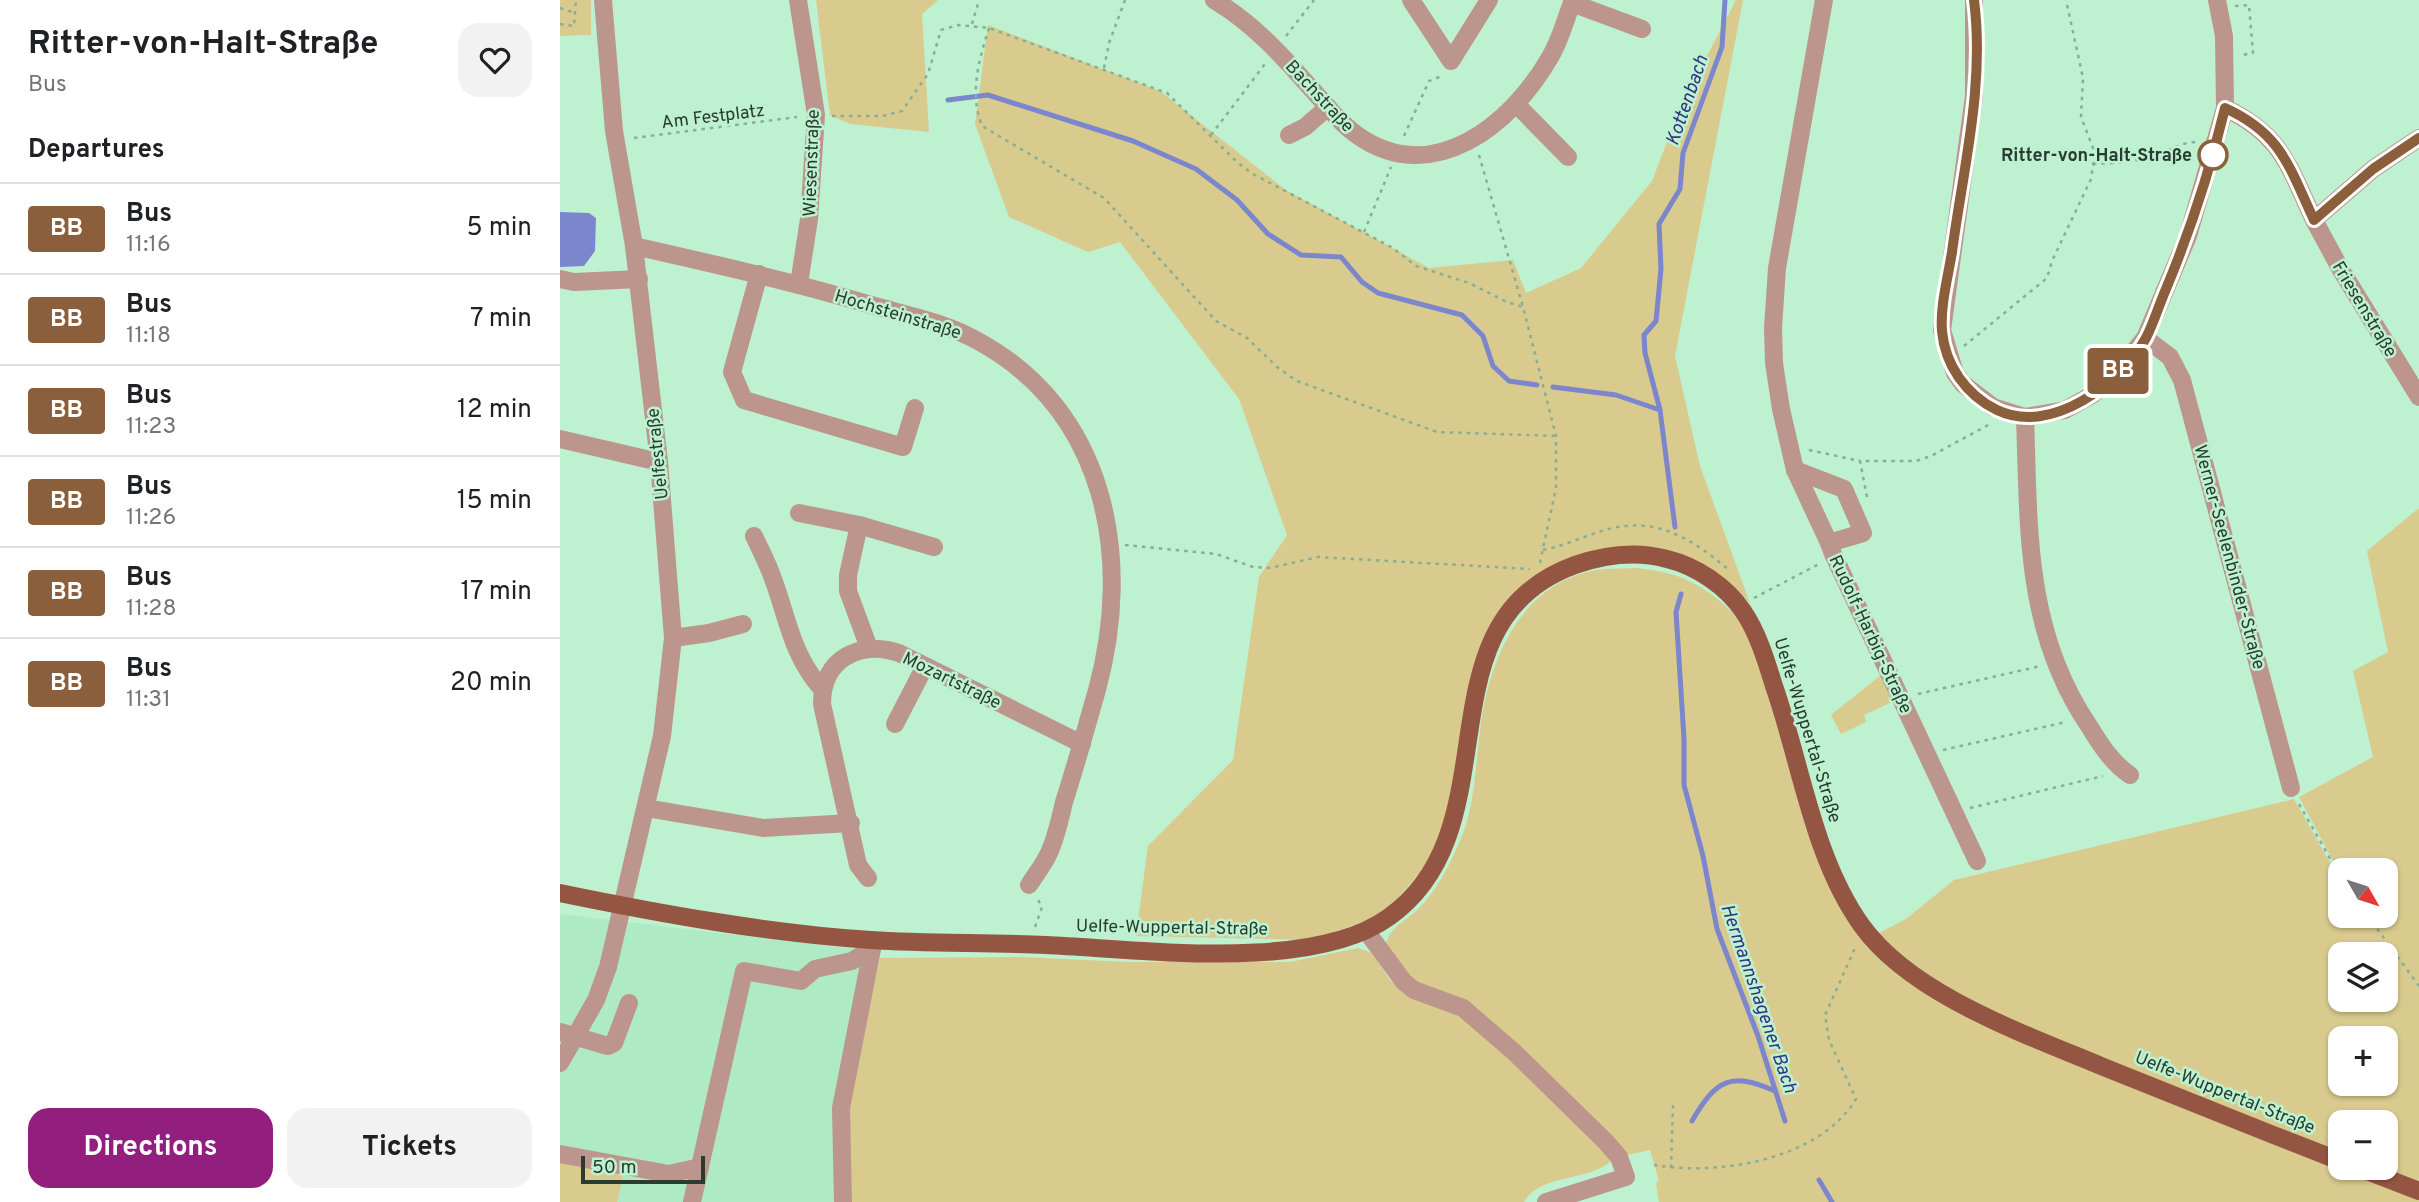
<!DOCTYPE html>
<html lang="en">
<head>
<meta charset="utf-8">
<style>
  body { margin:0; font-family:Overpass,sans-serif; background:#f2f2f2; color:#202124; height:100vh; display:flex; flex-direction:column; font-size:26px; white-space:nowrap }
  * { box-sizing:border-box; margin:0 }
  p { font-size:23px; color:#757577 }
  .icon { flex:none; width:38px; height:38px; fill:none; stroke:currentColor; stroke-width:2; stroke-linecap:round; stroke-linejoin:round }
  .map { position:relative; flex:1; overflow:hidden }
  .side { display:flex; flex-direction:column; background:#fff; width:560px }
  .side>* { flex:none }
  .badge { padding:0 14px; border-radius:5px; font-size:24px; line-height:46px }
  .needle { width:46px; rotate:129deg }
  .tools { position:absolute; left:1768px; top:858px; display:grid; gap:14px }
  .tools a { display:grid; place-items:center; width:70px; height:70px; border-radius:14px; background:#fff; box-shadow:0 2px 5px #0004; font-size:35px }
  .scale { position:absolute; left:21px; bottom:18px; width:124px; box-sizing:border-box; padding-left:7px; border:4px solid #283d30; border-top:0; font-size:19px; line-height:24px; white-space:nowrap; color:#283d30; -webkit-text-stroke:5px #bdf1d0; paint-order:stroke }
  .map>.badge { position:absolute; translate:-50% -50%; box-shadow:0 0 0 4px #fff }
  h2 { padding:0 28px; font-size:26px; line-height:63px }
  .round { display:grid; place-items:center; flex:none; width:74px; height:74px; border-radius:21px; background:#f2f2f2 }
  .overview { display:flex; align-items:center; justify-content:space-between; height:119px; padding:0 28px }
  h1 { font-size:33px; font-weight:700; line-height:52px }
  .action { display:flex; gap:14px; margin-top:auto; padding:14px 28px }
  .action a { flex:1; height:80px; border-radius:21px; background:#921f7e; color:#fff; font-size:28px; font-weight:700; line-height:80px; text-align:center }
  .action a+a { background:#f2f2f2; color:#202124 }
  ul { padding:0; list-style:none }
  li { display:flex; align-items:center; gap:21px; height:91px; padding:0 28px; border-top:2px solid #e0e0e0 }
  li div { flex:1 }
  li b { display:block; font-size:26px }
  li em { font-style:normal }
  li .badge { min-width:77px; font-weight:700; text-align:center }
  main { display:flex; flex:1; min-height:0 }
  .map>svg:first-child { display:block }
  .built { fill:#aeeac4 }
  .green { fill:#d9cb8e; fill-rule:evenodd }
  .water { fill:#7c86cd }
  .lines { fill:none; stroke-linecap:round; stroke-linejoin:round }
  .stream { stroke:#7c86cd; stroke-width:5 }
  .path { stroke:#87af96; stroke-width:2.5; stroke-dasharray:3.5 5; stroke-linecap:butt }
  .minor { stroke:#bc968c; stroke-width:18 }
  .major { stroke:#955543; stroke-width:18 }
  .line-casing { stroke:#fff; stroke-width:16 }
  .line { stroke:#8b5e3c; stroke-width:10 }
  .stop-dot { fill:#fff; stroke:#8b5e3c; stroke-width:3.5 }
  .labels { text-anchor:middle; stroke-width:5; stroke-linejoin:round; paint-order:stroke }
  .street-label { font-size:18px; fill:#283d30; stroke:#bdf1d0 }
  .stop-label { font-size:18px; font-weight:bold; fill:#283d30; stroke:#bdf1d0; text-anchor:end }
  .water-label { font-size:19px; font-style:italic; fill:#313386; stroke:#bdf1d0 }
</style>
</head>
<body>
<main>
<section class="side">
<div class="overview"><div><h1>Ritter-von-Halt-Straße</h1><p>Bus</p></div><a class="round"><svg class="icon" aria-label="heart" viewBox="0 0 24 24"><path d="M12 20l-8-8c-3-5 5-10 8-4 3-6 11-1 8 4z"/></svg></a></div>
<h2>Departures</h2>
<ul>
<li><span class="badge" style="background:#8b5e3c;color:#fff">BB</span><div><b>Bus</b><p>11:16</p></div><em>5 min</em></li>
<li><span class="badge" style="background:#8b5e3c;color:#fff">BB</span><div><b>Bus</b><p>11:18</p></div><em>7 min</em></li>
<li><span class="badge" style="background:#8b5e3c;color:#fff">BB</span><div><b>Bus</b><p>11:23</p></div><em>12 min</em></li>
<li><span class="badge" style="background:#8b5e3c;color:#fff">BB</span><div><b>Bus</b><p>11:26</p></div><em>15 min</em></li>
<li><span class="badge" style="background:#8b5e3c;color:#fff">BB</span><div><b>Bus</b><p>11:28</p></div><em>17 min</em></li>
<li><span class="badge" style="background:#8b5e3c;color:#fff">BB</span><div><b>Bus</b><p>11:31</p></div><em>20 min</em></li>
</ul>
<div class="action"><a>Directions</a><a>Tickets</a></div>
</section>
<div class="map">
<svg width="1859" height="1202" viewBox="0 0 1859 1202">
  <rect width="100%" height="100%" fill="#bdf1d0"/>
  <!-- built -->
  <polygon class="built" points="0,914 295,949 305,967 280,1202 57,1202 63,1173 0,1161"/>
  <!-- green -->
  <g class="green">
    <polygon points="0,0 31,0 31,35 0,36"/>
    <polygon points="256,0 378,0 362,14 369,132 290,124 270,115"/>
    <polygon points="1176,0 1183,0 1115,356 1140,466 1190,603 1168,582 1080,550 957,592 930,626 914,664 894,806 870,861 830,907 810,919 752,940 576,936 588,846 673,760 699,577 727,535 679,399 560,242 528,252 449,217 415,124 428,25 600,91 726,190 869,268 953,260 966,293 1021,268 1092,181 1120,108"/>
    <path d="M1859,508V1182L1820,1167H1825V1122H1780V1152C1696,1120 1613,1088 1531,1054C1451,1021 1382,993 1317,934L1346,919L1394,880L1734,799L1777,875L1780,874V915H1825V870H1780V874L1739,797L1813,757L1793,671L1828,652L1807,551ZM1780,954H1825V999H1780ZM1780,1038H1825V1083H1780Z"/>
    <path d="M1074,568C1125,571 1152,590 1187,627L1280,901L1363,988L1859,1198V1202H1099L1096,1183L1099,1181L1090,1150L1067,1155L909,1003L864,989L842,972L826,943C834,923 844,923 858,909C876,892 890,864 900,841C915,807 915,768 920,731C928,662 959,584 1036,570C1048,568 1061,569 1074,568Z"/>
    <polygon points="1321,675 1332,702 1304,715 1306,722 1281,734 1271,715"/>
    <path d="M798,948L812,953L830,980L856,1000L902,1014L1053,1159C1030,1183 982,1172 964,1202H289L287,1100L320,958L464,957L568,962H730Z"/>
    <polygon points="0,1161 64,1173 57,1202 0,1202"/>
  </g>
  <!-- water -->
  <polygon class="water" points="0,212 29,213 36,218 35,251 24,266 0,267"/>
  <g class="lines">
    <!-- stream -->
    <g class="stream">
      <polyline points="388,100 428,95 573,141 636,169 677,200 708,234 741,255 781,257 802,282 818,293 902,315 923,336 933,366 949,381 977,385"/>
      <polyline points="993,387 1056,395 1100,410 1115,527"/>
      <polyline points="1100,410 1085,353 1084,335 1096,321 1101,269 1099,224 1120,189 1123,153 1162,47 1165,0"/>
      <polyline points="1121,594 1116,612 1124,739 1124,785 1143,856 1157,929 1198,1036 1225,1121"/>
      <path d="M1132,1121C1156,1080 1170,1071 1215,1091"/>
      <polyline points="1259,1180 1272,1202"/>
    </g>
    <!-- path -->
    <g class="path">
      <polyline points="1675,6 1689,5 1693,53 1682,55"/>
      <polyline points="0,8 15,13"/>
      <polyline points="0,24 14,26 16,0"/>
      <polyline points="412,24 419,0"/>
      <path d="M429,28C419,60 409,93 422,126L544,198L656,321L687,338L717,367L737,381L877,432L996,436"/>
      <polyline points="726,36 754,0"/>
      <polyline points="544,68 549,43 565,0"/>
      <polyline points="272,116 323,116 342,111 368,74 381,30 398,25 429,28 607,93 678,163 693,174 833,248 856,266 909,283 947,302 963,307"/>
      <polyline points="651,135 705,64"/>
      <polyline points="844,136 869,81 882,76"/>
      <polyline points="74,138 237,117"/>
      <polyline points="919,155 963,307 996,436 996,488 979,567"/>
      <path d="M1533,164C1555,163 1579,162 1600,154C1614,149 1618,143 1636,142"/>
      <polyline points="804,232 831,167"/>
      <polyline points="1404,346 1487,278 1492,261 1531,179 1535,153 1521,117 1523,78 1506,0"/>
      <polyline points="1249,450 1300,461"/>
      <polyline points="1307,497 1300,461 1356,461 1371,456 1430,424"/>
      <polyline points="565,545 656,554 693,567 710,568 758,557 970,569"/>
      <path d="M983,550C1004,546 1024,536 1045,530C1096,515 1132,539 1169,570"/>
      <polyline points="1194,598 1259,564"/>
      <polyline points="1358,694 1481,666"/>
      <polyline points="1383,750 1506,722"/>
      <polyline points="1739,804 1780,876"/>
      <polyline points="1410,808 1543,776"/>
      <polyline points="1807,915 1859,986"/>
      <polyline points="475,927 482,907 477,898"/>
      <path d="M1094,1165C1159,1176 1259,1160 1296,1099L1269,1040L1265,1015L1296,946"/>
      <polyline points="1111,1168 1113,1105"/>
    </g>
    <!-- minor -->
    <g class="minor">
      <polyline points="238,0 256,115 249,219 239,284"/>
      <path d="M654,0C691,22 720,53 748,85C764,102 778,122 797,135C873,189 951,124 989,59C1001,40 1005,20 1013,0"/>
      <polyline points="851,0 891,61 929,0"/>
      <polyline points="1264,0 1217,268 1213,328 1214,363 1221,409 1235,470 1284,489 1303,533 1269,543 1273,554 1417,861"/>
      <polyline points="1414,0 1414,96 1382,330 1395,373 1403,384 1433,407 1465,417 1505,410 1532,395 1554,376 1585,338 1628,236 1665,108 1664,36 1657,0"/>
      <polyline points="1012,3 1082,29"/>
      <polyline points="957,105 1008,157"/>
      <path d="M1665,108C1722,135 1729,167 1754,220L1813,169L1859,138"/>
      <polyline points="729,135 745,127 768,107"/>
      <polyline points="1754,220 1781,270 1859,397"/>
      <path d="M74,246C154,264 233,282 311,305C346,315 384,322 416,340C547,410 573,558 537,690C526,728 516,765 504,802C500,819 496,838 489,853C484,864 476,874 469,885"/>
      <polyline points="199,274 172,372 184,400 343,447 355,408"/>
      <polyline points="0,279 14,282 79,279"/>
      <polyline points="1585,338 1610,357 1622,380 1731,788"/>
      <path d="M1465,417C1469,527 1464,630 1529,726C1540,744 1552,763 1570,775"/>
      <polyline points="0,439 99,462"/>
      <polyline points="1235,470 1269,543"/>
      <polyline points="239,513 299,525 374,547"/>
      <polyline points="299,525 288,575 288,591 309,648"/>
      <path d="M194,536C200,549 207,562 212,576C228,618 231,654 262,689"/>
      <polyline points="113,638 149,633 183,624"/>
      <polyline points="335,724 365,666"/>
      <polyline points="86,808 203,828 291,823"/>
      <path d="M308,878L298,865L262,704C262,659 299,640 339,653L522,744"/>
      <polyline points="807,932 844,982 854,990 903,1008 954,1052 1046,1142 1059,1157 1066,1177 986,1202"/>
      <polyline points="0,1032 48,1046 54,1043 69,1003"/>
      <polyline points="0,1063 36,1000 48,967 102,736 113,638 99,462 74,246 54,131 43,0"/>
      <polyline points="0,1154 109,1174 140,1167"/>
      <polyline points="132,1202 184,971 241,981 255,969 292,961 312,948"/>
      <polyline points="283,1202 281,1108 313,944"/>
    </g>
    <!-- major -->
    <g class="major">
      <path d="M0,893C102,914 207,933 311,940C369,944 428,942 486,945C580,949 752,973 829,917C956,827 855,623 1015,565C1044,555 1077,551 1107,559C1136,566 1166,586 1183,611C1198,633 1206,660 1214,686C1241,763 1253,858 1302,926C1352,995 1465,1034 1541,1066C1620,1098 1700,1130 1780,1161"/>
      <polyline points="1797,1167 1859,1191"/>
    </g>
  </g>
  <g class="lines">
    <defs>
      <path id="line" d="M1414,0C1425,85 1403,169 1392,252C1388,277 1380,306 1382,331C1385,365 1406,395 1437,410C1491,436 1560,384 1586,338C1594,322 1599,305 1606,289C1631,229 1650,170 1665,108C1722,134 1729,167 1754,220L1813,169L1859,138"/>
    </defs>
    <!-- line casing -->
    <use href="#line" class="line-casing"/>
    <!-- line -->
    <use href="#line" class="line"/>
  </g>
  <!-- markers -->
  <circle class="stop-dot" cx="1653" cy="155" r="14"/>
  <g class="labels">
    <!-- street labels -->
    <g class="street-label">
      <text transform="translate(760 96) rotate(47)" y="6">Bachstraße</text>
      <text transform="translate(153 116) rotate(-7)" y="6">Am Festplatz</text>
      <text transform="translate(251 163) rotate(-88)" y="6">Wiesenstraße</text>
      <text transform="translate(1805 309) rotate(59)" y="6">Friesenstraße</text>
      <text transform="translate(338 314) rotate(17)" y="6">Hochsteinstraße</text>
      <text transform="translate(97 454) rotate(-96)" y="6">Uelfestraße</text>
      <text transform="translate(1670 557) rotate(75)" y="6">Werner-Seelenbinder-Straße</text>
      <text transform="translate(1311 634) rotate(65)" y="6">Rudolf-Harbig-Straße</text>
      <text transform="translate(392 680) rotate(26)" y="6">Mozartstraße</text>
      <text transform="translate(1248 730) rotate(73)" y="6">Uelfe-Wuppertal-Straße</text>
      <text transform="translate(612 927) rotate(1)" y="6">Uelfe-Wuppertal-Straße</text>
      <text transform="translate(1665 1092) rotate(22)" y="6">Uelfe-Wuppertal-Straße</text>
    </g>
    <!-- stop labels -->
    <g class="stop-label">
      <text x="1632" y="161">Ritter-von-Halt-Straße</text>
    </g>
    <!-- water labels -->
    <g class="water-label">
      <text transform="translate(1126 100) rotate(-71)" y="7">Kottenbach</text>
      <text transform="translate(1200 998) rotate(71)" y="7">Hermannshagener Bach</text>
    </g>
  </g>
</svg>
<div class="tools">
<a><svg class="needle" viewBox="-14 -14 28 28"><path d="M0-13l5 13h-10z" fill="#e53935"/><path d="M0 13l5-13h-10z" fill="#757577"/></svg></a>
<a><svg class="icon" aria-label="layers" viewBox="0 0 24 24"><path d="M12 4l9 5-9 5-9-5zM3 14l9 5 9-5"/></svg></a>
<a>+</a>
<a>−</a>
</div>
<div class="scale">50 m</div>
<b class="badge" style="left:1558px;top:371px;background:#8b5e3c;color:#fff">BB</b>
</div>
</main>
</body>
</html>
